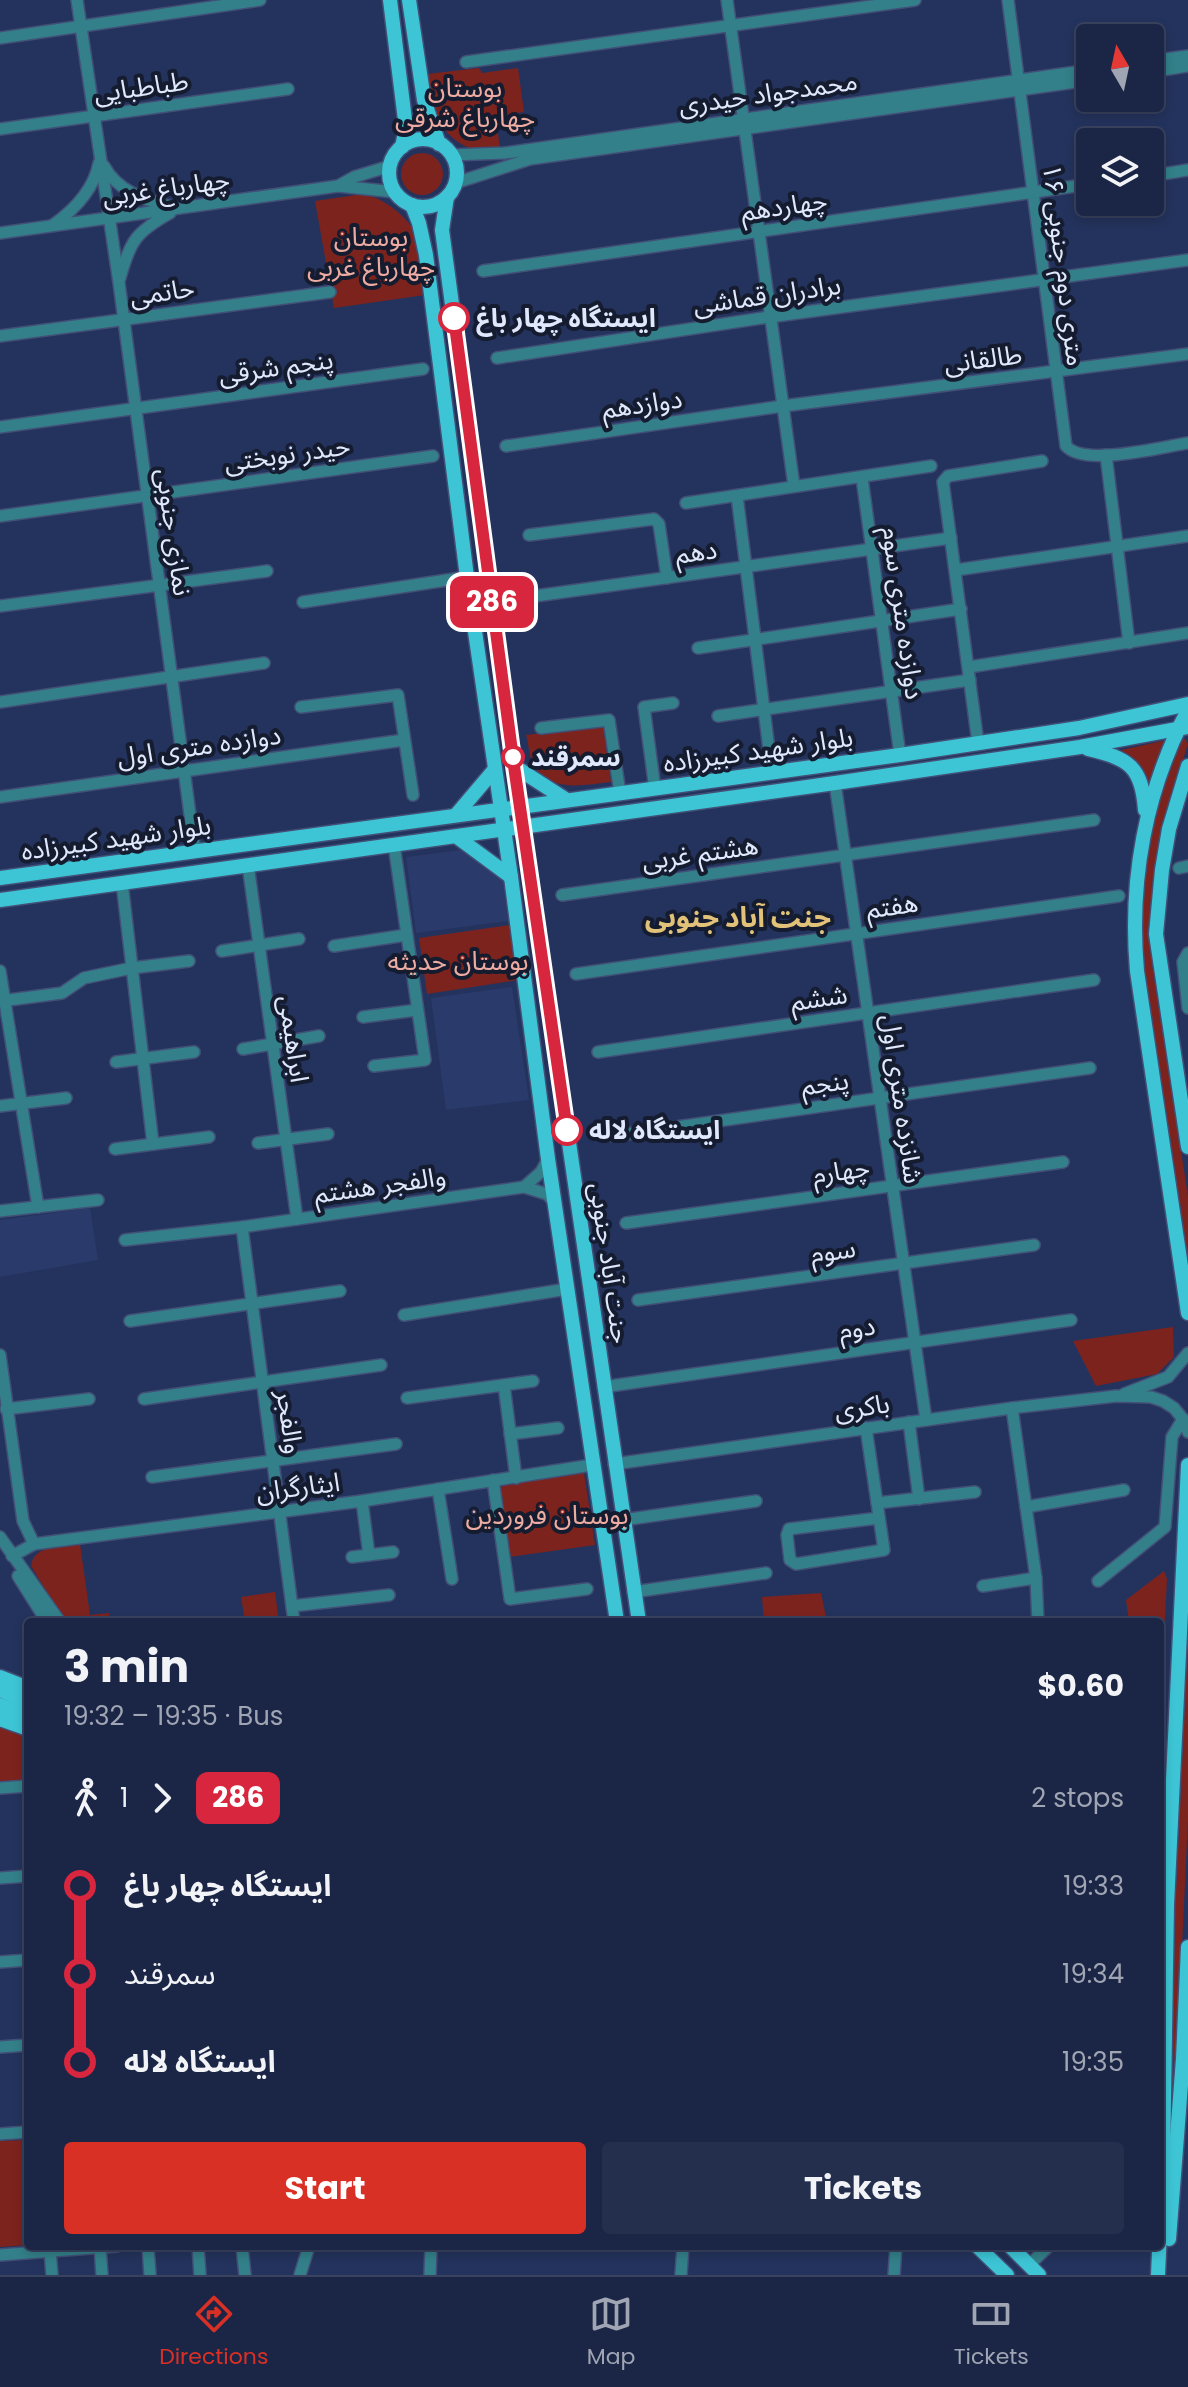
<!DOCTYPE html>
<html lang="en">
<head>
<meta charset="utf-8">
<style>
  body { margin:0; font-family:Poppins,"Noto Sans Arabic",sans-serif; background:#242e4d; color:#f1f3f6; height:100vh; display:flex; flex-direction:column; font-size:30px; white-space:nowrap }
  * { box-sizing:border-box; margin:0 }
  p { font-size:26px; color:#a0a5b3 }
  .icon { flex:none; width:44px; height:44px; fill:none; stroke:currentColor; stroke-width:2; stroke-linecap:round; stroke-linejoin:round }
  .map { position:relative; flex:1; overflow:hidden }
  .panel { position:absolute; left:24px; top:1618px; width:1140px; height:632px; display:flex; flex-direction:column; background:#1b2646; border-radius:8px; box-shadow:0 4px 12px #0003,0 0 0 2px #39435f }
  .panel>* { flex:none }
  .badge { padding:0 16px; border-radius:12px; font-size:28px; line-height:52px }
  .needle { width:52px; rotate:351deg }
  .controls { position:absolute; left:1076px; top:24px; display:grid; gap:16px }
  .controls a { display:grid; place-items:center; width:88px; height:88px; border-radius:8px; background:#1b2646; box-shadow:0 4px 12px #0003,0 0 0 2px #39435f; font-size:40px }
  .map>.badge { position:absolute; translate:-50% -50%; box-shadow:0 0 0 4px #fff }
  .legs { display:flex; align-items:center; gap:12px; height:88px; padding:0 40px; font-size:26px }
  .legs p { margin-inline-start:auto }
  .overview { display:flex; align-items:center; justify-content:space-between; height:136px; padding:0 40px }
  h1 { font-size:44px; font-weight:700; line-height:60px }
  .primary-button { display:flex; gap:16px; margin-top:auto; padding:16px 40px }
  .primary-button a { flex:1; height:92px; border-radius:8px; background:#d93025; color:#fff; font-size:32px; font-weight:700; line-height:92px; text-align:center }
  .primary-button a+a { background:#242e4d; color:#f1f3f6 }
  ul { padding:0 40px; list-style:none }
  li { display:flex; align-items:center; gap:28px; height:88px; font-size:30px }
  li i { display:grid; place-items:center; width:12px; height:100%; margin:0 10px; background:currentColor }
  li i::after { content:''; width:20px; height:20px; margin:-10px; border:6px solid; border-radius:50%; background:#1b2646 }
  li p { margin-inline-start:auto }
  li:first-child i { background:linear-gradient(#0000 50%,currentColor 0) }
  li:last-child i { background:linear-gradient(currentColor 50%,#0000 0) }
  .dock { display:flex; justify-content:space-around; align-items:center; height:112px; border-top:2px solid #39435f; background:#1b2646; font-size:22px; color:#a0a5b3 }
  .dock a { display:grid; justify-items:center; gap:4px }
  .dock .selected { color:#d93025 }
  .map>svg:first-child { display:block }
  .built { fill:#293a6b }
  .green { fill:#7c231e }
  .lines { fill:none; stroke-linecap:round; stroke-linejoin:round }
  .minor-casing { stroke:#425077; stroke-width:14 }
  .major-casing { stroke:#425077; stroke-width:17 }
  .minor { stroke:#33808a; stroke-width:11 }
  .major { stroke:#3dc5d6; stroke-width:14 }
  .line-1-casing { stroke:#fff; stroke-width:18 }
  .line-1 { stroke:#d7263d; stroke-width:12 }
  .stop-1-dot { fill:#fff; stroke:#d7263d; stroke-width:4 }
  .labels { text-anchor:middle; stroke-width:8; stroke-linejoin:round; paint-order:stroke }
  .street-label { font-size:26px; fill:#dfe8fd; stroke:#151c2f }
  .park-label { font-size:26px; fill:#edaba2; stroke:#151c2f }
  .stop-label { font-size:26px; font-weight:bold; fill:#dfe8fd; stroke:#151c2f; text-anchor:start }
  .neighbourhood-label { font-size:28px; font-weight:bold; fill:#e1c278; stroke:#151c2f }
</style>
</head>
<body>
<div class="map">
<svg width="1188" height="2275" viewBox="0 0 1188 2275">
  <rect width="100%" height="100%" fill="#24335d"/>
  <!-- built -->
  <g class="built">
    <polygon points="461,850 503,880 508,921 416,933 406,857"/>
    <polygon points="512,987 529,1100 446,1110 431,998"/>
    <polygon points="90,1208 98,1260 0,1277 0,1220"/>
  </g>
  <!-- green -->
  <g class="green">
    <path d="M479,68L482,73L518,68L524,112L496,116L500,150C491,150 477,152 469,148C435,133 434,105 427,74Z"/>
    <circle cx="422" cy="174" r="21"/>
    <path d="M363,194C382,197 407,216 415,233L425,295L334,308L315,201Z"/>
    <path d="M603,725L611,782C584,785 551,793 534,766C529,758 529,744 526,735Z"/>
    <path d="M1182,739H1185L1188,744L1175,784L1176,808L1163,831L1150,915L1152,964L1188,1196V1259L1142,961C1139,887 1147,806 1182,739Z"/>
    <polygon points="1167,740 1147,802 1112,752"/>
    <polygon points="510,925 518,980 427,994 419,938"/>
    <polygon points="1173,1327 1174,1357 1157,1374 1096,1386 1073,1341"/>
    <polygon points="584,1473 595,1545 509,1557 498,1485"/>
    <path d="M80,1544L90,1615L109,1613L110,1622H65L31,1566C34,1544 62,1547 80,1544Z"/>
    <polygon points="1164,1571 1167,1579 1160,1715 1160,1622 1129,1622 1126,1600"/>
    <polygon points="275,1592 279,1622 245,1622 241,1597"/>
    <polygon points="821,1593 827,1622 764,1622 762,1597"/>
    <polygon points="1188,1627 1188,1821 1174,2110 1169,2113 1168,2059"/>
    <polygon points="0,1727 28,1738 28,1781 0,1782"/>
    <polygon points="28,2140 28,2245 0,2247 0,2141"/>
  </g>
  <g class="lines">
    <defs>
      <g id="minor">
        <polyline points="77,0 119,283 195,852"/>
        <polyline points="727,0 794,486"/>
        <path d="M1008,0L1066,446C1084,467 1161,447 1188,443"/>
        <polyline points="0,38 260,0"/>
        <polyline points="1150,61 1188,56"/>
        <polyline points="466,62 915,0"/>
        <polyline points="1150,72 1188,66"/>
        <polyline points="0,129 288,89"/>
        <polyline points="451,155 505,153 1090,70"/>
        <path d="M104,166C117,190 143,200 169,206"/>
        <polyline points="1150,176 1188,170"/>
        <polyline points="455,183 530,159 1090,80"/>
        <polyline points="338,186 354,177 390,166"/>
        <path d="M53,225C74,210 94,189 99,163"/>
        <polyline points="0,233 338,186 395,192"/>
        <polyline points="483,271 1090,184"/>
        <path d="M120,278C130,241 136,232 170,213"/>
        <polyline points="0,336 330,292"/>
        <polyline points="497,358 769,317 1188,260"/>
        <polyline points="0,427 423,369"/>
        <polyline points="506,446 783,406 1188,354"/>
        <polyline points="1106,455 1129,643"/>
        <polyline points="862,478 900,755"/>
        <polyline points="737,496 772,773"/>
        <polyline points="686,503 931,466"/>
        <polyline points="0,516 433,456"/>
        <polyline points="529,535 654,519 659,524 667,578"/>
        <polyline points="956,570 1188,536"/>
        <polyline points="528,597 951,538"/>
        <polyline points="303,602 467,577"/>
        <polyline points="0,606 267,571"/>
        <polyline points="698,648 961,609"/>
        <polyline points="969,667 1188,633"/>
        <polyline points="0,702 264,663"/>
        <polyline points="301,707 398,695 413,795"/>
        <polyline points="718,716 970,680"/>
        <polyline points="541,728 609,720 620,793"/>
        <polyline points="978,743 943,482 948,476 1042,461"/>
        <polyline points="835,783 926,1420"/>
        <polyline points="655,789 644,707 673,703"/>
        <polyline points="0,797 404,740"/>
        <polyline points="248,865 297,1219"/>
        <polyline points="1179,868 1188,866"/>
        <polyline points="122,883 153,1144"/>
        <polyline points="562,895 1094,820"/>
        <polyline points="334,946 406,935"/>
        <polyline points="222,951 299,939"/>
        <polyline points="1188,953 1183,962 1188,1008"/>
        <polyline points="0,971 38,1207"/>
        <polyline points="576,974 1119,896"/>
        <polyline points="1,1001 62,993 84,978 132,968 189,961"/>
        <polyline points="363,1017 417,1010"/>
        <polyline points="243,1049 319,1036"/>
        <polyline points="598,1052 1094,980"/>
        <polyline points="116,1062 194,1052"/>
        <polyline points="374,1066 425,1060 394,845"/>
        <polyline points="0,1106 66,1098"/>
        <polyline points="613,1136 1090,1068"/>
        <polyline points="258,1143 328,1134"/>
        <polyline points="115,1149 209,1137"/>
        <polyline points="524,1187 541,1172 548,1159"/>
        <polyline points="0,1211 98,1200"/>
        <polyline points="626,1223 1063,1162"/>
        <polyline points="242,1227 294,1622"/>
        <polyline points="125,1240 242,1227 524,1187 547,1194 554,1202"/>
        <polyline points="638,1300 1034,1245"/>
        <polyline points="404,1315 567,1289"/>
        <polyline points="130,1321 340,1291"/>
        <polyline points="0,1355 23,1521 34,1544"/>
        <polyline points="504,1385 516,1478"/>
        <polyline points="603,1387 1071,1320"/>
        <polyline points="1124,1394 1168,1377 1188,1353"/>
        <polyline points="407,1398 533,1381"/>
        <polyline points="144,1399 381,1365"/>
        <polyline points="1012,1408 1036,1578 1038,1622"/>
        <polyline points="6,1409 89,1399"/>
        <polyline points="909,1422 919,1499"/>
        <polyline points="866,1428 884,1550 796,1564 790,1560 787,1535 789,1529 879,1518"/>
        <polyline points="510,1434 558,1428"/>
        <polyline points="614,1464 1012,1408 1116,1396 1151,1397 1163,1401 1174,1408 1183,1419 1188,1432"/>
        <polyline points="152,1477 396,1444"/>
        <polyline points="493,1480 510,1599 587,1589"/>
        <polyline points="438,1489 452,1579"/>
        <polyline points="362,1501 369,1555"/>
        <polyline points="877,1503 975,1492"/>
        <polyline points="1026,1507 1124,1490"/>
        <polyline points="623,1520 756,1501"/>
        <polyline points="0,1537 60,1622"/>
        <polyline points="12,1556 34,1544 362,1501 592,1465"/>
        <polyline points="352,1557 393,1552"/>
        <polyline points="18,1576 47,1622"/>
        <polyline points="1098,1581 1165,1527 1172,1437 1183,1419"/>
        <polyline points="983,1586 1036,1578"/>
        <polyline points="633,1592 766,1573"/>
        <polyline points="292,1606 389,1595"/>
        <polyline points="0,1788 28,1786"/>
        <polyline points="1160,1828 1165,1823 1169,1811"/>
        <polyline points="0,1878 28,1876"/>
        <polyline points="0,1962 28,1960"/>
        <polyline points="0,2047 28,2045"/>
        <polyline points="0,2134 28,2132"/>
        <polyline points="148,2246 150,2275"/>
        <polyline points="198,2246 200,2275"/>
        <polyline points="242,2246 245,2275"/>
        <polyline points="100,2247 102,2275"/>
        <polyline points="50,2250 52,2275"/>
        <polyline points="0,2255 117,2246"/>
        <polyline points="1029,2265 1049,2246"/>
        <polyline points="300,2275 309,2246"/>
        <polyline points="430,2275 431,2246"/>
        <polyline points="681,2275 683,2246"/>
        <polyline points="894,2275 896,2246"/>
      </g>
      <g id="major">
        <polyline points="390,0 406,128 402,147"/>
        <polyline points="409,0 424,100 439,144"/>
        <circle cx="423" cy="173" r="34"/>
        <polyline points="447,197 442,230 514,766 639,1622"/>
        <polyline points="412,205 419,223 426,255 467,577 511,877 548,1159 617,1622"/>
        <path d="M1188,710C1145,791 1129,881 1137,971L1188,1313"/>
        <path d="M1088,749C1129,758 1142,767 1145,810"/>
        <polyline points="514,766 565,799"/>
        <polyline points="1188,766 1169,829 1162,870 1156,934 1188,1147"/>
        <polyline points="456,815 495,769"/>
        <polyline points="457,837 511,877"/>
        <polyline points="0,878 900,755 1079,728 1188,704"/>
        <polyline points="0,900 835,783 1080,747 1188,727"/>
        <polyline points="0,1677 28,1688"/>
        <polyline points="0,1690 28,1702"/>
        <polyline points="0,1705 28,1716"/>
        <polyline points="0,1719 28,1729"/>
        <polyline points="1169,2239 1183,2059 1188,1947"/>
        <polyline points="977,2246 1007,2275"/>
        <polyline points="1010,2246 1039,2275"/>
        <polyline points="1158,2275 1163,2162 1167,1905 1188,1465"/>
      </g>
    </defs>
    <!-- minor casing -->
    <use href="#minor" class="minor-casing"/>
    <!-- major casing -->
    <use href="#major" class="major-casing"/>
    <!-- minor -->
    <use href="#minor" class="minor"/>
    <!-- major -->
    <use href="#major" class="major"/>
  </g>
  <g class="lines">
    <defs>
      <polyline id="line-1" points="454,318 514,766 567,1130"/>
    </defs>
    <!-- line-1 casing -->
    <use href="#line-1" class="line-1-casing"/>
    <!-- line-1 -->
    <use href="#line-1" class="line-1"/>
  </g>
  <!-- markers -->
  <g class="stop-1-dot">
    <circle cx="454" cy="318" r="14"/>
    <circle cx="513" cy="757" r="10"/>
    <circle cx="567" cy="1130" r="14"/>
  </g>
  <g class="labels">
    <!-- street labels -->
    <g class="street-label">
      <text transform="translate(141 87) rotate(-8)" y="9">طباطبایی</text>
      <text transform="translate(768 93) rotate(-8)" y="9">محمدجواد حیدری</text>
      <text transform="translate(166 188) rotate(-8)" y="9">چهارباغ غربی</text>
      <text transform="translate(784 206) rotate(-8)" y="9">چهاردهم</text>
      <text transform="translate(1064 265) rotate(83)" y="9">۱۶ متری دوم جنوبی</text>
      <text transform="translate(162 292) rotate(-8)" y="9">حاتمی</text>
      <text transform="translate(767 295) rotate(-8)" y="9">برادران قماشی</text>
      <text transform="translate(983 359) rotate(-7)" y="9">طالقانی</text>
      <text transform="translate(276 367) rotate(-8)" y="9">پنجم شرقی</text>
      <text transform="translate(642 404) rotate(-8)" y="9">دوازدهم</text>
      <text transform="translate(287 454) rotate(-8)" y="9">حیدر نوبختی</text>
      <text transform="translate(174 532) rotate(82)" y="9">نمازی جنوبی</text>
      <text transform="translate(696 552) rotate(-8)" y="9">دهم</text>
      <text transform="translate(903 613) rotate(82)" y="9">دوازده متری سوم</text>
      <text transform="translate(199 746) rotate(-8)" y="9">دوازده متری اول</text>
      <text transform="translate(758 750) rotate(-8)" y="9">بلوار شهید کبیرزاده</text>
      <text transform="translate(116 838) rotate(-8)" y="9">بلوار شهید کبیرزاده</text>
      <text transform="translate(700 853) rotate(-8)" y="9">هشتم غربی</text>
      <text transform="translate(892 906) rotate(-8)" y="9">هفتم</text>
      <text transform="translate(819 998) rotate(-8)" y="9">ششم</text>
      <text transform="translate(294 1039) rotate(82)" y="9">ابراهیمی</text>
      <text transform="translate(825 1083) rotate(-8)" y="9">پنجم</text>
      <text transform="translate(902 1099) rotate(82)" y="9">شانزده متری اول</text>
      <text transform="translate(841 1171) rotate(-8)" y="9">چهارم</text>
      <text transform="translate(380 1185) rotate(-8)" y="9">والفجر هشتم</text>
      <text transform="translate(833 1251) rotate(-8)" y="9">سوم</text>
      <text transform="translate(610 1263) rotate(82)" y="9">جنت آباد جنوبی</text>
      <text transform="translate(857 1328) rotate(-8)" y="9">دوم</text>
      <text transform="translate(862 1407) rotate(-8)" y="9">باکری</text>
      <text transform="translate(290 1422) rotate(82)" y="9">والفجر</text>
      <text transform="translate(298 1487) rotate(-7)" y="9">ایثارگران</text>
    </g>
    <!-- park labels -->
    <g class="park-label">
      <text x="465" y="97">بوستان<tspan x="465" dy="30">چهارباغ شرقی</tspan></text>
      <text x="371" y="246">بوستان<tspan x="371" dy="30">چهارباغ غربی</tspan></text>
      <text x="458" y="970">بوستان حدیثه</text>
      <text x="547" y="1524">بوستان فروردین</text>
    </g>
    <!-- stop labels -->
    <g class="stop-label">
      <text x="476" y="327">ایستگاه چهار باغ</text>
      <text x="531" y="766">سمرقند</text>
      <text x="589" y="1139">ایستگاه لاله</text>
    </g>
    <!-- neighbourhood labels -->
    <g class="neighbourhood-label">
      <text x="738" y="927">جنت‌ آباد جنوبی</text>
    </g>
  </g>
</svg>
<div class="controls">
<a><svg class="needle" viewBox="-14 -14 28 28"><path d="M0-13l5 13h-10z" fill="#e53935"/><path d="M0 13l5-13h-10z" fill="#a0a5b3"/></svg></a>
<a><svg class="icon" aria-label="layers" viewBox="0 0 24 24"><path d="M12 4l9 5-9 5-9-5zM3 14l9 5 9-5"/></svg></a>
</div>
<b class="badge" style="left:492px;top:602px;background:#d7263d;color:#fff">286</b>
<section class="panel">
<div class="overview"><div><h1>3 min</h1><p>19:32 – 19:35 · Bus</p></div><b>$0.60</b></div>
<div class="legs"><svg class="icon" aria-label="walk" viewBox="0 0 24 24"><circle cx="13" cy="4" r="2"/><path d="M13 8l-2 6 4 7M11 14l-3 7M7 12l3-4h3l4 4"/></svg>1<svg class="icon" aria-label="forward" viewBox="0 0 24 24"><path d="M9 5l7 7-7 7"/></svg><b class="badge" style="background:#d7263d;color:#fff">286</b><p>2 stops</p></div>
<ul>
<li><i style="color:#d7263d"></i><b>ایستگاه چهار باغ</b><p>19:33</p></li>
<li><i style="color:#d7263d"></i><span>سمرقند</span><p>19:34</p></li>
<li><i style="color:#d7263d"></i><b>ایستگاه لاله</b><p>19:35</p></li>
</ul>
<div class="primary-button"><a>Start</a><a>Tickets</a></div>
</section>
</div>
<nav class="dock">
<a class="selected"><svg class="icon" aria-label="directions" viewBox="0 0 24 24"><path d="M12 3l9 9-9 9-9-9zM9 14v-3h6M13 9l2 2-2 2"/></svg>Directions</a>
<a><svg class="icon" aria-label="map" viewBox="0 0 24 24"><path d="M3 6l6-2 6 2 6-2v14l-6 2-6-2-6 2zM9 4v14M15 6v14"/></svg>Map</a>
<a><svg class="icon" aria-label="tickets" viewBox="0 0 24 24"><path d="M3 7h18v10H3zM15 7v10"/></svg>Tickets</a>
</nav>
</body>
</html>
